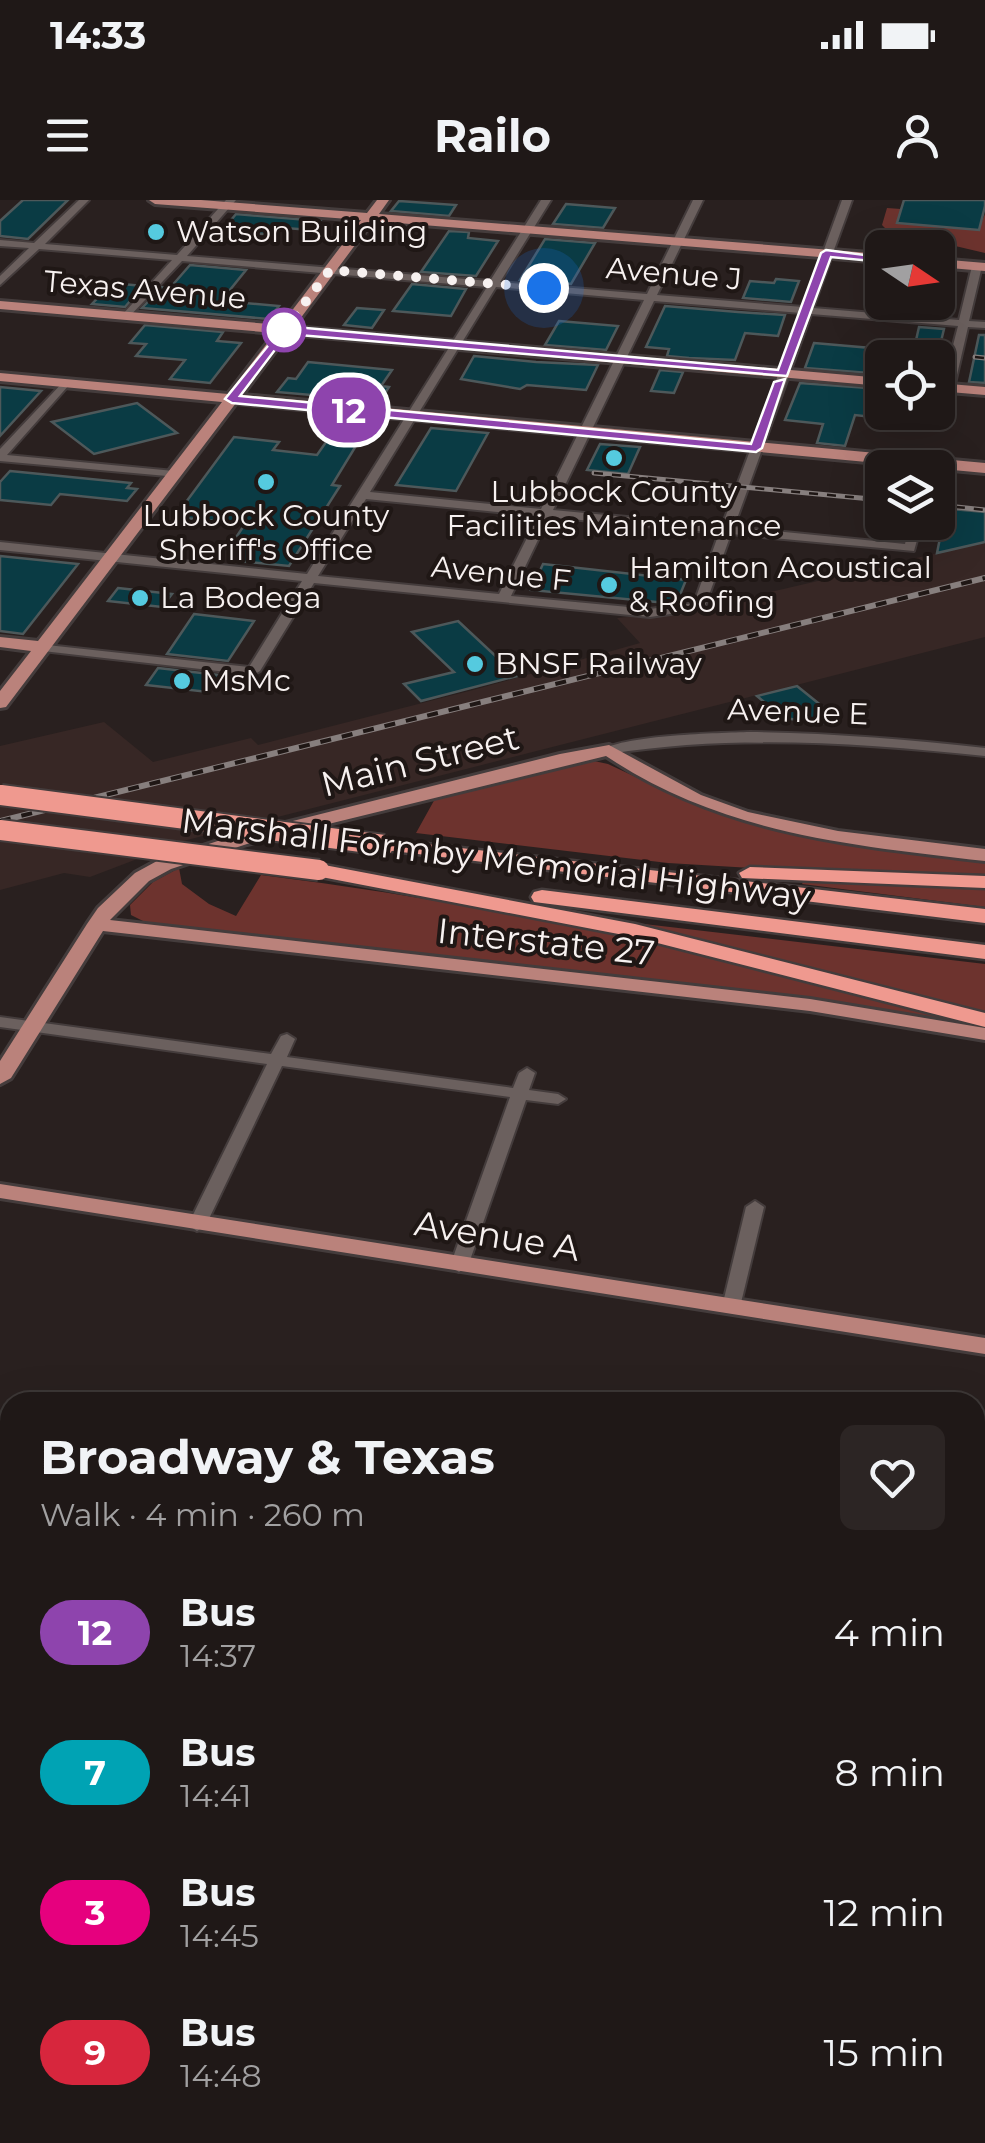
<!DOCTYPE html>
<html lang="en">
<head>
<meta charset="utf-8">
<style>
  body { margin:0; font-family:Montserrat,sans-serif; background:#2c2524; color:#f1f3f6; height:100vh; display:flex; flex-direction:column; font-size:38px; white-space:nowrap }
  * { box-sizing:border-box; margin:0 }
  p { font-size:32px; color:#a1a0a1 }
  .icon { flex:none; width:55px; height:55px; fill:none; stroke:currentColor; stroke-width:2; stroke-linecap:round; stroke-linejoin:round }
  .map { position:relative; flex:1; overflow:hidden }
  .panel { position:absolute; left:0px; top:1192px; width:985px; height:752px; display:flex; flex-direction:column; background:#1f1817; border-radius:30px 30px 0 0; box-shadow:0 10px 40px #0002,0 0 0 2px #3c3736 }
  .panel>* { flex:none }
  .badge { padding:0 20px; border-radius:32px; font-size:35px; line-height:65px }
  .needle { width:65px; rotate:103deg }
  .tools { position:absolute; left:865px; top:30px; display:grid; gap:20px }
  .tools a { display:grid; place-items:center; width:90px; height:90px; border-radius:15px; background:#1f1817; box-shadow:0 10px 40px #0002,0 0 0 2px #3c3736; font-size:50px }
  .you { position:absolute; width:50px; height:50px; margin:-25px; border:8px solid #fff; border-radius:50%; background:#1a73e8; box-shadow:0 0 0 15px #1a73e833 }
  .map>.badge { position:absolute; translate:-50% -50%; box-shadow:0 0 0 5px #fff }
  .round { display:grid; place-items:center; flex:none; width:105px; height:105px; border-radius:15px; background:#2c2524 }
  .summary { display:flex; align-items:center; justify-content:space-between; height:170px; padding:0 40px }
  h1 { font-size:48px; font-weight:700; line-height:75px }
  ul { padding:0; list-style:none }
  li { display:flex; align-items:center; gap:30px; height:140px; padding:0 40px }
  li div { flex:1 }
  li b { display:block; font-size:38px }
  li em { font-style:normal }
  li .badge { min-width:110px; font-weight:700; text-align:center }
  .status { display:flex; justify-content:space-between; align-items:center; height:70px; padding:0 50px; background:#1f1817; direction:ltr }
  .status svg { height:28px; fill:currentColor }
  header { display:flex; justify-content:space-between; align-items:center; height:130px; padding:0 40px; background:#1f1817; font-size:45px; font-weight:700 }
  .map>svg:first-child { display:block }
  .built { fill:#372725 }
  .green { fill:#6d332e }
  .building { fill:#0a3b44; stroke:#4d585a; stroke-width:2.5 }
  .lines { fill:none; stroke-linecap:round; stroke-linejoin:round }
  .minor-casing { stroke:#443c3c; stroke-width:4 }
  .major-casing { stroke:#443c3c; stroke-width:6 }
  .highway-casing { stroke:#443c3c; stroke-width:5 }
  .minor { fill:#6b605e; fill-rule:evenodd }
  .major { fill:#ba827b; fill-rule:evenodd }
  .highway { fill:#ef998f; fill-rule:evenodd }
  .rail-far1-casing { stroke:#877f7e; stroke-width:5 }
  .rail-casing { stroke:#877f7e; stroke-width:6 }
  .rail-far1 { stroke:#1f1715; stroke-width:2.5; stroke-dasharray:9; stroke-linecap:butt }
  .rail { stroke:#1f1715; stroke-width:4; stroke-dasharray:11; stroke-linecap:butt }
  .highway-bridge-casing { stroke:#443c3c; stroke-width:24; stroke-linecap:butt }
  .highway-bridge { stroke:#ef998f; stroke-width:20 }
  .line { fill:#8e44ad; stroke:#fff; stroke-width:2.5 }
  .walk { stroke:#f7f1f0; stroke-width:10; stroke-dasharray:0 18 }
  .poi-dot { fill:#55cadf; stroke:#1f1715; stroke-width:4 }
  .stop-dot { fill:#fff; stroke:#8e44ad; stroke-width:5 }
  .labels { text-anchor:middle; stroke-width:8; stroke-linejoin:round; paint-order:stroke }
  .far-poi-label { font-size:30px; fill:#f7f1f0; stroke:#1f1715; text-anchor:start }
  .far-street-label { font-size:30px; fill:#f7f1f0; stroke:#1f1715 }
  .street-label { font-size:35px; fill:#f7f1f0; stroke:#1f1715 }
</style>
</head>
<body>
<div class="status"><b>14:33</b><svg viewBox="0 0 49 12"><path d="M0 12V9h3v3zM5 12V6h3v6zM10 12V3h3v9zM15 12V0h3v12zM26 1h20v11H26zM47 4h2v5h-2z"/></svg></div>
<header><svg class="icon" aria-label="menu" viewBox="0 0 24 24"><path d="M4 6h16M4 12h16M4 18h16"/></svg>Railo<svg class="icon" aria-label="person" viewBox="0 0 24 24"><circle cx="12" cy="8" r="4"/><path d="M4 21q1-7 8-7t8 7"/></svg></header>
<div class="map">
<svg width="985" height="1943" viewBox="0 0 985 1943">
  <rect width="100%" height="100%" fill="#29201f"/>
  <!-- built -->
  <polygon class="built" points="985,342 985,437 187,640 90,677 64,673 0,690 0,546 104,522 153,562 251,538 258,545 477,489 640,443 617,418 716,408 732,401"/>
  <!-- green -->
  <g class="green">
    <polygon points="887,8 901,9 897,23 978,30 985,14 985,53 887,30 882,25"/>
    <polygon points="594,561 608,564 704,609 791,633 985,658 985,674 770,669 668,663 416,633 436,597 553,567"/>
    <path d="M179,668L182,684L209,704L236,716L261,675C490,704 716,750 939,817L937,820L790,798L153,726L131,715L130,705L153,682Z"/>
    <polygon points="805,679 985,685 985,707 802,684"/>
    <polygon points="627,722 985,764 985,813 770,761"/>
    <polygon points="0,1264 10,1266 10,1935 975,1935 975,1430 985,1431 985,1943 0,1943"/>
  </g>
  <!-- building -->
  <g class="building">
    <polygon points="23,0 68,0 28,39 0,36 0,21"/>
    <polygon points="904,0 985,0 985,6 979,30 897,23"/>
    <polygon points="399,1 456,5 449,16 391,11"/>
    <polygon points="566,4 615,8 603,28 553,24"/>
    <polygon points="236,14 320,21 312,30 271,27 265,34 222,31"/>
    <polygon points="449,31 469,32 468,38 498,41 476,76 421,72"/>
    <polygon points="545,39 595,43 571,84 520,80"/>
    <polygon points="190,65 246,70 221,101 279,106 269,119 142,108 162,87 170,88"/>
    <polygon points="776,79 799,81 791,102 743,98 750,81 774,83"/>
    <polygon points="112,83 143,86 125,107 92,104"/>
    <polygon points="412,84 466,89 451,116 393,111"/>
    <polygon points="665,106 738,112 785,115 778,136 745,133 735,160 689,158 667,156 669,149 646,147"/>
    <polygon points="357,108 384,110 372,128 344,125"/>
    <polygon points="559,121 618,126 606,150 545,145"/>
    <polygon points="145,125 223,132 217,141 241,143 210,183 170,179 185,160 136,156 146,144 130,143"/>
    <polygon points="919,127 944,129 937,158 912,158"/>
    <polygon points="979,135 985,135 985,183 969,182"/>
    <polygon points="814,143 882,149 882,174 805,168"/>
    <polygon points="474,156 536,162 598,165 586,190 527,185 520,189 461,179"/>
    <polygon points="308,162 392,170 381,186 389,187 380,201 277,192 288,178 296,179"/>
    <polygon points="660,170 683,172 674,193 651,191"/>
    <polygon points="800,183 882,189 882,218 855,215 845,246 817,243 823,224 785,220"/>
    <polygon points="0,187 41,191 0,236"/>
    <polygon points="137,203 177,233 94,254 52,222"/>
    <polygon points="431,228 488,233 456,291 396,285"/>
    <polygon points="331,235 362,236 332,285 340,286 289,366 229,360 236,349 229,348 245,324 175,317 234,237 279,242 273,250 317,255"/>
    <polygon points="600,244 640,247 628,274 587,270"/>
    <polygon points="10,271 131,283 127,288 137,289 127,301 60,294 51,305 0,300 0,282"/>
    <polygon points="941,308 985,312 985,342 937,353 940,338 935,338"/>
    <polygon points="0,356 78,364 23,434 0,431"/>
    <polygon points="543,364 686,380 677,402 667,403 531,390"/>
    <polygon points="118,388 172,394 162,407 108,401"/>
    <polygon points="194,414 254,421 228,461 167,454"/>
    <polygon points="458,421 517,476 421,501 404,484 454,472 412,432"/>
    <polygon points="158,468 219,475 208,492 146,485"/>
    <polygon points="797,486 823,507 819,508 833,524 783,518 757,496"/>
  </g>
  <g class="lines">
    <defs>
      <g id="minor">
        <path d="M79,0H89L45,44L177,55L226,0H236L187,56L490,81L541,0H551L500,82L647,94L693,0H703L657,95L803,107L842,0H852L813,108L959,120L972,66L977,63L982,66L969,121L985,122V128L968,127L954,188L948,191L942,188L958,126L811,114L734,327L905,344L910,322H922L914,351L731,334L704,409L650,417L314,383L260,471L253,475L43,451L38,450V444L249,467L302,381L0,350V342L307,374L487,87L182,61L127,119L123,118V114L172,60L39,49L0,85V76L29,48L0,46V40L34,43ZM496,87L644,100L541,309L370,292ZM654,101L801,113L722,326L553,310ZM366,299L538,316L499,394L318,376ZM549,317L719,333L694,403L650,409L511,396Z"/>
        <polygon points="65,180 69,181 69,185 7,255 174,271 178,273 178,277 0,261 0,249"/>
        <path d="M750,532C829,533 907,539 985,548V556C859,543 735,534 609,554L602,550C625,535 719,533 750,532Z"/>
        <polygon points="0,817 271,854 281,836 287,834 295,839 287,857 513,888 519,873 527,868 535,873 529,890 558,894 566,899 558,904 526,900 468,1066 459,1072 450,1066 510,897 282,866 206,1025 197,1031 188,1025 267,864 0,827"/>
        <polygon points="755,1001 764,1007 740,1107 731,1113 722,1107 746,1007"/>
      </g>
      <g id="major">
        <polygon points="149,0 201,0 367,13 377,0 389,0 379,14 882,54 882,62 373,21 294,127 882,178 882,186 288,134 242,195 985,263 985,273 236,203 6,507 0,508 0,491 31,451 0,447 0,437 38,441 222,202 0,181 0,173 228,194 275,133 0,109 0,101 281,125 361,20 155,4"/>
        <polygon points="938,59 985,63 985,71 938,67"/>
        <polygon points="938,183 985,187 985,195 938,191"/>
        <path d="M609,545L701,595L748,612L838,631L985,649V661C849,645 723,634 606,556L247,644L171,669L149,681L110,720L810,799L985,828V840L810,811L103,731L11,878L0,884V861L87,724L98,708L135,673L157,661L233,636L560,554Z"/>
        <polygon points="0,984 985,1138 985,1154 0,998"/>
      </g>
      <g id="highway">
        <polygon points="384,639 985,709 985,723 377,649 373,645"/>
        <polygon points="319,664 635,724 985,813 985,827 634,737 311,675 308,670"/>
        <polygon points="750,667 985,676 985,688 742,678 739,673"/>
        <polygon points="542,690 985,745 985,759 534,702 531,697 534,692"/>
      </g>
    </defs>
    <!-- minor casing -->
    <use href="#minor" class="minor-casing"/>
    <!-- major casing -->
    <use href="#major" class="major-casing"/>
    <!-- highway casing -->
    <use href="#highway" class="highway-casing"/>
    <!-- minor -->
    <use href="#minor" class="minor"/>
    <!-- major -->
    <use href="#major" class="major"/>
    <!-- highway -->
    <use href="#highway" class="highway"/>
    <defs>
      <g id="rail-far1">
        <polyline points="975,157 985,158"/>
        <polyline points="594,273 882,300"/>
        <polyline points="938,305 985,310"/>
      </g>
      <polyline id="rail" points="0,621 985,378"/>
    </defs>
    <!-- rail-far1 casing -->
    <use href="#rail-far1" class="rail-far1-casing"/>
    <!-- rail casing -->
    <use href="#rail" class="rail-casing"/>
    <!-- rail-far1 -->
    <use href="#rail-far1" class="rail-far1"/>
    <!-- rail -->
    <use href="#rail" class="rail"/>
    <defs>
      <g id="highway-bridge">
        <polyline points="1,595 384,645"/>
        <polyline points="0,630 319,670"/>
      </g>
    </defs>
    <!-- highway-bridge casing -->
    <use href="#highway-bridge" class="highway-bridge-casing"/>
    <!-- highway-bridge -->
    <use href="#highway-bridge" class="highway-bridge"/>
  </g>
  <!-- line -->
  <polygon class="line" points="826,50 888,58 882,62 831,57 787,176 287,134 240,196 751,244 774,182 785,179 762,248 756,252 232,203 225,199 284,126 778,170 821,53"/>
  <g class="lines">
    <!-- walk -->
    <polyline class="walk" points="284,130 330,70 544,88"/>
  </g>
  <!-- markers -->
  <g class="poi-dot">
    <circle cx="156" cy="32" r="10"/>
    <circle cx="614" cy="258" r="10"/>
    <circle cx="266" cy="282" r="10"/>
    <circle cx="609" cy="385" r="10"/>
    <circle cx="140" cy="398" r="10"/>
    <circle cx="475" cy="464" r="10"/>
    <circle cx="182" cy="481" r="10"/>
  </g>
  <circle class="stop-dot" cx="284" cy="130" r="20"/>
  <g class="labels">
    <!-- far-poi labels -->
    <g class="far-poi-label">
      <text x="176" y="42">Watson Building</text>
      <text x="614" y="302" text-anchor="middle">Lubbock County<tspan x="614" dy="34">Facilities Maintenance</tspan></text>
      <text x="266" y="326" text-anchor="middle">Lubbock County<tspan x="266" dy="34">Sheriff's Office</tspan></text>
      <text x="629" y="378">Hamilton Acoustical<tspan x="629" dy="34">&amp; Roofing</tspan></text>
      <text x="160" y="408">La Bodega</text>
      <text x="495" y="474">BNSF Railway</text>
      <text x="202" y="491">MsMc</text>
    </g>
    <!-- far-street labels -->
    <g class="far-street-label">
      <text transform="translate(674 74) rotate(5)" y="10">Avenue J</text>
      <text transform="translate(145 90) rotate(5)" y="10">Texas Avenue</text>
      <text transform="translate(501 374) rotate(6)" y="10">Avenue F</text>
      <text transform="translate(798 512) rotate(2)" y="10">Avenue E</text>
    </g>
    <!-- street labels -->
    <g class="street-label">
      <text transform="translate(420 561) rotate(-14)" y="12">Main Street</text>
      <text transform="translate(496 659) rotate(7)" y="12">Marshall Formby Memorial Highway</text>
      <text transform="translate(546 742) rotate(6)" y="12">Interstate 27</text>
      <text transform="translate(497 1036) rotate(9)" y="12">Avenue A</text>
    </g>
  </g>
</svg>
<div class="tools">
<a><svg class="needle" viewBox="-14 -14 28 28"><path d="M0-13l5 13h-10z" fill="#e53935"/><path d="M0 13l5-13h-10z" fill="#a1a0a1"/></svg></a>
<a><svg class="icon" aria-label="locate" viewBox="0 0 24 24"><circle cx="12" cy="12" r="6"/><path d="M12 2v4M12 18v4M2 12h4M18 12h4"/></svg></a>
<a><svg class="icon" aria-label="layers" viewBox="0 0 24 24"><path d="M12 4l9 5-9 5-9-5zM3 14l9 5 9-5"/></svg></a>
</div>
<div class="you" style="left:544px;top:88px"></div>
<b class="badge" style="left:349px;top:210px;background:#8e44ad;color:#fff">12</b>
<section class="panel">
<div class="summary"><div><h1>Broadway &amp; Texas</h1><p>Walk · 4 min · 260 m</p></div><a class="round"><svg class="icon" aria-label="heart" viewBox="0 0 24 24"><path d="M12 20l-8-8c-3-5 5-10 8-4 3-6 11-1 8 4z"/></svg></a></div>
<ul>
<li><span class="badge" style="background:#8e44ad;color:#fff">12</span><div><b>Bus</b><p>14:37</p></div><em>4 min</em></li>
<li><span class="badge" style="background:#00a3b4;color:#fff">7</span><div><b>Bus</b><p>14:41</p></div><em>8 min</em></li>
<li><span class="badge" style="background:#e6007e;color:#fff">3</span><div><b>Bus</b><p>14:45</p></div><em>12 min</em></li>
<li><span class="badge" style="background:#d7263d;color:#fff">9</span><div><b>Bus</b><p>14:48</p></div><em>15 min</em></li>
</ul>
</section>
</div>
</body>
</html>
